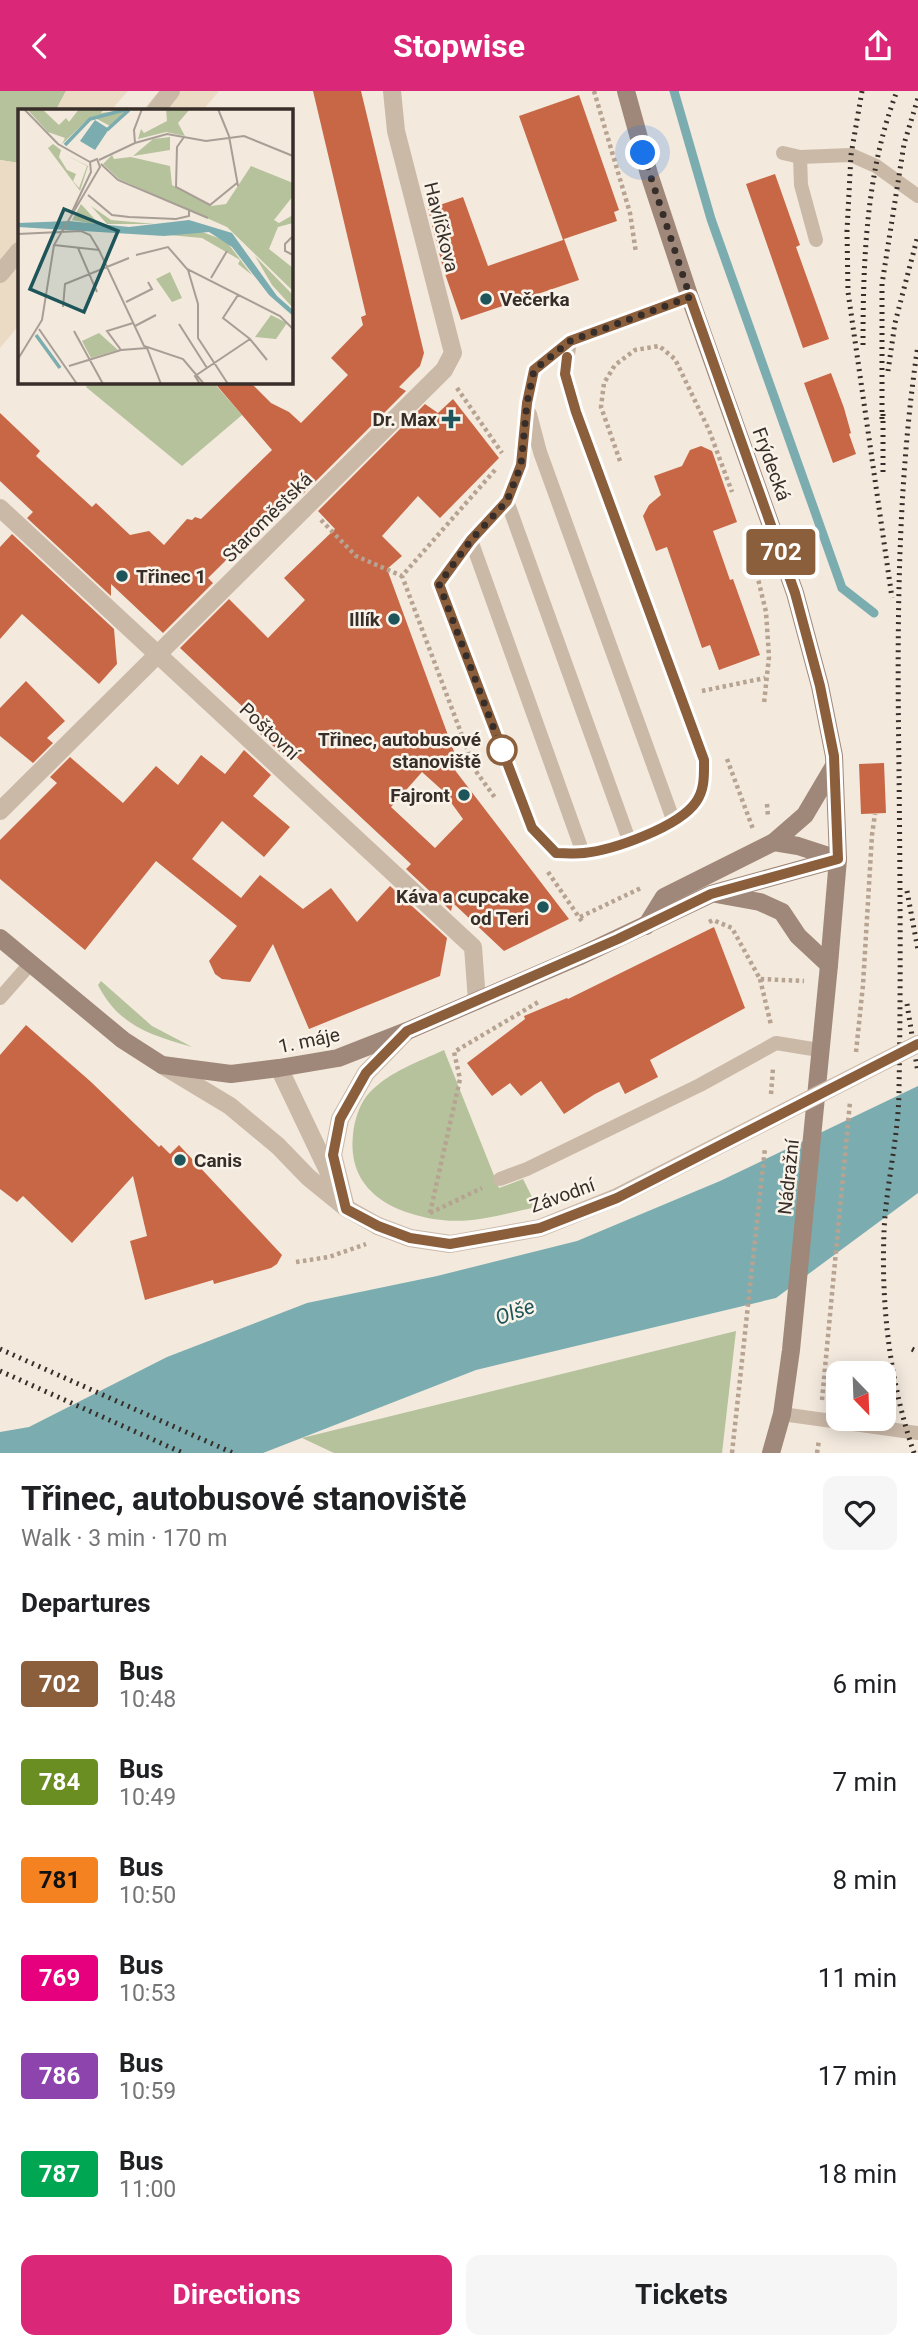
<!DOCTYPE html>
<html lang="en">
<head>
<meta charset="utf-8">
<style>
  body { margin:0; font-family:Roboto,sans-serif; background:#f6f6f6; color:#202124; height:100vh; display:flex; flex-direction:column; font-size:26px; white-space:nowrap }
  * { box-sizing:border-box; margin:0 }
  p { font-size:23px; color:#757577 }
  .icon { flex:none; width:38px; height:38px; fill:none; stroke:currentColor; stroke-width:2; stroke-linecap:round; stroke-linejoin:round }
  .map { position:relative; height:1362px; overflow:hidden }
  .sheet { display:flex; flex-direction:column; background:#fff; flex:1 }
  .sheet>* { flex:none }
  .badge { padding:0 14px; border-radius:5px; font-size:24px; line-height:46px }
  .needle { width:46px; rotate:157deg }
  .buttons { position:absolute; left:826px; top:1270px; display:grid; gap:14px }
  .buttons a { display:grid; place-items:center; width:70px; height:70px; border-radius:14px; background:#fff; box-shadow:0 4px 18px #0003; font-size:35px }
  .you { position:absolute; width:35px; height:35px; margin:-18px; border:5px solid #fff; border-radius:50%; background:#1a73e8; box-shadow:0 0 0 10px #1a73e833 }
  .map>.badge { position:absolute; translate:-50% -50%; box-shadow:0 0 0 4px #fff }
  h2 { padding:0 21px; font-size:26px; line-height:63px }
  .round { display:grid; place-items:center; flex:none; width:74px; height:74px; border-radius:14px; background:#f6f6f6 }
  .head { display:flex; align-items:center; justify-content:space-between; height:119px; padding:0 21px }
  h1 { font-size:33px; font-weight:700; line-height:52px }
  .primary-button { display:flex; gap:14px; margin-top:auto; padding:14px 21px }
  .primary-button a { flex:1; height:80px; border-radius:14px; background:#db2777; color:#fff; font-size:28px; font-weight:700; line-height:80px; text-align:center }
  .primary-button a+a { background:#f6f6f6; color:#202124 }
  ul { padding:0; list-style:none }
  li { display:flex; align-items:center; gap:21px; height:98px; padding:0 21px }
  li div { flex:1 }
  li b { display:block; font-size:26px }
  li em { font-style:normal }
  li .badge { min-width:77px; font-weight:700; text-align:center }
  header { display:flex; justify-content:space-between; align-items:center; height:91px; padding:0 21px; background:#db2777; color:#fff; font-size:32px; font-weight:700 }
  .map>svg:first-child { display:block }
  .green { fill:#b5c29c }
  .plaza { fill:#ebdac4 }
  .water { fill:#7badb0 }
  .lines { fill:none; stroke-linecap:round; stroke-linejoin:round }
  .stream { stroke:#7badb0; stroke-width:9 }
  .building { fill:#c76746; fill-rule:evenodd }
  .path { stroke:#b7a392; stroke-width:4.5; stroke-dasharray:3.5 3.5; stroke-linecap:butt }
  .service { stroke:#cbb9a8; stroke-width:14 }
  .pedestrian { stroke:#cbb9a8; stroke-width:18 }
  .minor { stroke:#cbb9a8; stroke-width:18 }
  .tertiary { stroke:#cbb9a8; stroke-width:18 }
  .secondary { stroke:#9f887a; stroke-width:18 }
  .rail { stroke:#382e29; stroke-width:5; stroke-dasharray:2 5; stroke-linecap:butt }
  .tertiary-bridge { stroke:#cbb9a8; stroke-width:18 }
  .line-casing { stroke:#fff; stroke-width:16 }
  .line { stroke:#8b5e3c; stroke-width:10 }
  .walk { stroke:#382e29; stroke-width:7; stroke-dasharray:0 12.6 }
  .poi-dot { fill:#1d555a; stroke:#faf3e9; stroke-width:2.5 }
  .stop-dot { fill:#fff; stroke:#8b5e3c; stroke-width:3.5 }
  .labels { text-anchor:middle; stroke-width:5; stroke-linejoin:round; paint-order:stroke }
  .street-label { font-size:19px; fill:#382e29; stroke:#faf3e9 }
  .poi-label { font-size:19px; font-weight:bold; fill:#382e29; stroke:#faf3e9; text-anchor:end }
  .stop-label { font-size:19px; font-weight:bold; fill:#382e29; stroke:#faf3e9; text-anchor:end }
  .water-label { font-size:21px; font-style:italic; fill:#1d555a; stroke:#faf3e9 }
  .inset-river { fill:none; stroke:#7badb0; stroke-width:3.5 }
  .inset-road { fill:none; stroke:#a89e95; stroke-width:2 }
  .view { fill:#1d555a; fill-opacity:0.15; stroke:#1d555a; stroke-width:3.5 }
  .inset-edge { fill:none; stroke:#382e29; stroke-width:3.5 }
</style>
</head>
<body>
<header><svg class="icon" aria-label="back" viewBox="0 0 24 24"><path d="M15 5l-7 7 7 7"/></svg>Stopwise<svg class="icon" aria-label="share" viewBox="0 0 24 24"><path d="M12 15V3M7 8l5-5 5 5M5 13v7h14v-7"/></svg></header>
<div class="map">
<svg width="918" height="1362" viewBox="0 0 918 1362">
  <rect width="100%" height="100%" fill="#f3e9dd"/>
  <!-- green -->
  <g class="green">
    <polygon points="0,0 66,0 56,19 19,19 19,72 0,69"/>
    <polygon points="90,290 213,291 242,324 182,375 86,296"/>
    <path d="M101,890L152,935L192,956C150,944 118,934 98,894Z"/>
    <path d="M444,959L499,1097L523,1088L537,1116C507,1122 473,1133 442,1129C393,1123 347,1100 353,1044C354,1030 360,1011 370,1001C391,980 418,971 444,959Z"/>
    <polygon points="736,1240 722,1362 334,1362 302,1347"/>
  </g>
  <!-- plaza -->
  <g class="plaza">
    <polygon points="66,0 128,0 111,19 56,19"/>
    <polygon points="159,0 219,0 203,19 143,19"/>
    <polygon points="0,69 19,72 19,234 0,257"/>
  </g>
  <!-- water -->
  <polygon class="water" points="918,995 918,1102 776,1207 476,1279 263,1362 0,1362 0,1341 29,1336 167,1266 307,1212 437,1185 577,1150 720,1090"/>
  <g class="lines">
    <!-- stream -->
    <polyline class="stream" points="674,0 711,128 842,497 874,522"/>
  </g>
  <!-- building -->
  <g class="building">
    <polygon points="313,0 361,0 424,262 420,275 399,296 406,300 302,404 297,399 208,487 213,492 163,542 111,493 111,505 27,427 33,421 0,390 0,322 40,360 36,365 92,416 96,412 130,444 149,440 164,454 187,428 192,429 195,426 201,428 272,359 213,290 249,290 271,312 289,321 301,332 348,284 331,267 363,234 361,226 366,224"/>
    <polygon points="579,4 619,119 614,121 617,130 564,148 579,189 461,229 443,177 428,118 463,106 488,175 563,149 519,25"/>
    <polygon points="775,83 800,154 796,156 829,248 803,257 746,93"/>
    <polygon points="831,282 844,317 851,342 849,343 856,363 833,372 804,292"/>
    <path d="M453,308L499,367L440,427L418,405L382,445L402,465L387,478L456,666L451,674L569,828L504,860L453,812L451,820L406,778L411,773L291,661L286,667L257,640L262,634L180,557L229,508L268,547L305,509L284,487L335,438L318,420L425,313L438,322ZM422,681L442,699L463,728L435,757L391,716Z"/>
    <polygon points="701,355 712,360 737,431 713,440 730,489 733,488 760,564 719,579 710,554 702,557 667,456 656,460 643,425 649,414 661,404 654,385 682,375 690,359"/>
    <polygon points="12,443 114,538 117,573 99,593 22,523 0,548 0,456"/>
    <polygon points="26,590 65,630 47,647 53,652 33,672 0,645 0,617"/>
    <polygon points="244,659 271,684 253,705 290,736 264,766 222,730 192,768 241,807 260,784 303,818 331,797 357,831 390,795 447,847 440,885 309,938 273,853 250,891 222,888 215,883 209,870 237,835 156,770 85,859 0,788 0,749 57,692 50,686 70,666 123,712 156,675 178,694 201,664 225,683"/>
    <polygon points="884,672 886,722 861,723 859,673"/>
    <polygon points="714,836 745,917 650,969 658,986 625,1003 619,991 595,1003 564,1023 541,990 521,1005 510,992 492,1005 467,972 525,928 524,925 567,907 568,908"/>
    <polygon points="26,934 90,990 159,1056 161,1054 170,1063 179,1054 282,1164 277,1173 271,1177 214,1193 213,1189 145,1209 130,1150 147,1145 133,1085 72,1152 23,1105 17,1111 0,1098 0,964"/>
  </g>
  <g class="lines">
    <!-- path -->
    <g class="path">
      <polyline points="594,0 630,122 636,162"/>
      <polyline points="457,297 502,362"/>
      <polyline points="620,370 601,316 604,292 615,274 635,259 659,255 675,268 709,339 732,401"/>
      <polyline points="495,379 402,485 475,679 496,708"/>
      <polyline points="321,429 356,465 402,485"/>
      <polyline points="747,442 766,521 769,566 764,612"/>
      <polyline points="702,600 765,587"/>
      <polyline points="727,668 753,738"/>
      <polyline points="767,713 768,726"/>
      <polyline points="548,781 583,832"/>
      <polyline points="580,826 643,796"/>
      <polyline points="709,831 713,829 732,837 760,888 804,890"/>
      <polyline points="760,888 771,934"/>
      <polyline points="856,961 863,894 872,744 875,723"/>
      <polyline points="771,1003 773,977"/>
      <polyline points="430,1122 460,988 454,961 540,910"/>
      <polyline points="430,1122 482,1097"/>
      <polyline points="296,1171 329,1166 366,1153"/>
      <polyline points="822,1309 850,1011"/>
      <polyline points="732,1362 765,1057"/>
      <polyline points="817,1362 819,1349"/>
    </g>
    <!-- service -->
    <g class="service">
      <polyline points="783,62 800,66"/>
      <polyline points="816,149 801,94 800,66 851,64 876,75 918,105"/>
      <path d="M570,250L565,283L576,321L704,669C704,684 705,698 696,711C679,736 614,759 584,762C575,763 565,762 556,762L532,737L439,493L471,449L507,410L521,374L527,312L534,279L570,250L690,207"/>
      <polyline points="530,323 540,361 674,731"/>
      <polyline points="507,410 629,749"/>
      <polyline points="471,449 583,762"/>
      <polyline points="0,907 30,873"/>
      <polyline points="500,1088 527,1078 700,994 776,952 819,959"/>
      <polyline points="782,1323 918,1342"/>
    </g>
    <!-- pedestrian -->
    <g class="pedestrian">
      <polyline points="156,19 171,0"/>
      <polyline points="0,183 19,160"/>
    </g>
    <!-- minor -->
    <g class="minor">
      <polyline points="0,417 473,856 477,910"/>
      <polyline points="0,720 444,279 453,262 396,40 392,0"/>
    </g>
    <!-- tertiary -->
    <g class="tertiary">
      <polyline points="162,974 230,1015 278,1055 308,1086 346,1117 378,1135"/>
      <polyline points="279,977 331,1086"/>
      <polyline points="346,1117 333,1064 340,1028 366,982 407,940"/>
    </g>
    <!-- secondary -->
    <g class="secondary">
      <polyline points="626,0 649,83 690,207 795,502 820,595 834,665 838,768 829,874 791,1259 782,1323 771,1362"/>
      <polyline points="774,751 798,755 838,768"/>
      <polyline points="716,803 760,811 782,821 798,845 829,874"/>
      <polyline points="646,835 664,806 774,751 805,724 834,675"/>
      <polyline points="0,847 123,949 162,974 231,983 279,977 338,967 407,940 578,866 711,803 838,768"/>
    </g>
    <!-- rail -->
    <g class="rail">
      <polyline points="862,0 851,64 847,140 848,201 892,507"/>
      <path d="M863,254C863,168 866,81 897,0"/>
      <polyline points="888,280 895,232 918,144"/>
      <polyline points="882,328 882,193 904,53 918,7"/>
      <polyline points="883,381 883,318"/>
      <polyline points="907,800 918,859"/>
      <polyline points="907,913 918,982"/>
      <polyline points="0,1258 233,1362"/>
      <polyline points="912,1258 918,1261"/>
      <polyline points="0,1280 183,1362"/>
      <path d="M914,1362C890,1292 881,1215 884,1141C886,1093 899,1045 899,997C901,891 900,784 899,678C897,536 897,394 918,254"/>
    </g>
    <!-- tertiary-bridge -->
    <polyline class="tertiary-bridge" points="378,1135 410,1147 450,1153 540,1137 617,1106 918,953"/>
  </g>
  <g class="lines">
    <defs>
      <path id="line" d="M567,266L565,283L576,321L704,669C704,684 705,698 696,711C679,736 613,759 584,762C575,763 565,762 556,762L532,737L439,493L471,449L507,410L521,374L527,312L534,279L570,250L690,206L795,502L820,595L834,665L838,768L711,803L618,848L407,940L366,982L340,1028L333,1064L346,1118L378,1135L410,1147L450,1153L540,1137L617,1107L918,953"/>
    </defs>
    <!-- line casing -->
    <use href="#line" class="line-casing"/>
    <!-- line -->
    <use href="#line" class="line"/>
    <!-- walk -->
    <polyline class="walk" points="502,659 439,493 471,449 507,410 521,374 527,312 534,279 570,250 690,206 643,62"/>
  </g>
  <!-- markers -->
  <g class="poi-dot">
    <circle cx="486" cy="208" r="7"/>
    <path d="M447.5 317.5h7v7h7v7h-7v7h-7v-7h-7v-7h7z"/>
    <circle cx="122" cy="485" r="7"/>
    <circle cx="394" cy="528" r="7"/>
    <circle cx="464" cy="704" r="7"/>
    <circle cx="543" cy="816" r="7"/>
    <circle cx="180" cy="1069" r="7"/>
  </g>
  <circle class="stop-dot" cx="502" cy="659" r="14"/>
  <g class="labels">
    <!-- street labels -->
    <g class="street-label">
      <text transform="translate(442 136) rotate(76)" y="7">Havlíčkova</text>
      <text transform="translate(772 373) rotate(70)" y="7">Frýdecká</text>
      <text transform="translate(267 426) rotate(-45)" y="7">Staroměstská</text>
      <text transform="translate(270 640) rotate(43)" y="7">Poštovní</text>
      <text transform="translate(309 949) rotate(-12)" y="7">1. máje</text>
      <text transform="translate(788 1086) rotate(-84)" y="7">Nádražní</text>
      <text transform="translate(562 1104) rotate(-20)" y="7">Závodní</text>
    </g>
    <!-- poi labels -->
    <g class="poi-label">
      <text x="500" y="215" text-anchor="start">Večerka</text>
      <text x="437" y="335">Dr. Max</text>
      <text x="136" y="492" text-anchor="start">Třinec 1</text>
      <text x="380" y="535">Illík</text>
      <text x="450" y="711">Fajront</text>
      <text x="529" y="812">Káva a cupcake<tspan x="529" dy="22">od Teri</tspan></text>
      <text x="194" y="1076" text-anchor="start">Canis</text>
    </g>
    <!-- stop labels -->
    <g class="stop-label">
      <text x="481" y="655">Třinec, autobusové<tspan x="481" dy="22">stanoviště</tspan></text>
    </g>
    <!-- water labels -->
    <g class="water-label">
      <text transform="translate(515 1221) rotate(-19)" y="7">Olše</text>
    </g>
  </g>
  <!-- overview -->
  <g transform="translate(18 18)">
    <rect width="275" height="275" fill="#f3e9dd"/>
    <path d="M9,0H24L41,16L48,9L51,13L61,0H86L83,4L113,0L92,17L79,10L68,12L44,35L47,29L30,23ZM148,0H172L160,14L167,27L148,23L120,30L123,20L126,24L149,12ZM152,28V41L115,47L135,30ZM35,35L43,41L41,48L49,61L58,65L55,72L61,79L69,57L46,45L70,57L62,82L30,39ZM94,46L96,50L113,48L152,57L154,76L193,97L208,95L233,57L275,74V87L256,111L261,114L275,106V114L260,118L251,140L275,159V182L209,118L101,70L85,55ZM63,95L82,116L54,111ZM73,97L93,111L137,115H89ZM179,121L208,132L234,166L220,155L222,151L184,129L151,126ZM237,147L275,186V199L254,176ZM152,163L164,189L154,193L138,170ZM253,206L269,214L258,230L237,228ZM81,224L100,241L73,249L64,232Z" fill="#b5c29c"/>
    <path d="M77,11L91,20L77,41L62,32ZM171,111L214,124L259,187L275,201V207L251,186L214,138L191,123L146,127L0,118V114L51,112L111,118Z" fill="#7badb0"/>
    <path class="inset-river" d="M89,21L111,1M47,36L72,10L110,0M18,226L42,259"/>
    <path class="inset-road" d="M6,0L40,35L72,53M200,0L211,27L220,77M166,28L159,38L158,78L192,96L219,74M117,34L116,21L124,0M81,51L117,34L149,25L188,32L226,27L275,47M83,55L100,71L190,109M70,86L94,106L111,108L158,110L171,107V100M0,125L63,122L72,126L81,141M275,127L267,135V142L275,146M36,136L81,141L126,237L165,250L186,275M60,139L79,183M118,146L150,138L169,160L262,207L275,220M170,161L180,195V229L210,275M193,169L209,142M220,186L205,209L232,230M108,193L134,180L130,173M45,198L47,175L111,149M161,215L189,259M117,217L138,206M21,220L59,275M56,222L85,275M103,241L89,222L115,214M0,250L24,211L36,136L82,58L79,50L72,53L73,63L53,105M51,257L103,241L129,239L143,275M182,275L177,267L232,230L249,251"/>
    <path class="view" d="M46,100L100,122L66,203L12,180Z"/>
    <rect width="275" height="275" class="inset-edge"/>
  </g>
</svg>
<div class="buttons">
<a><svg class="needle" viewBox="-14 -14 28 28"><path d="M0-13l5 13h-10z" fill="#e53935"/><path d="M0 13l5-13h-10z" fill="#757577"/></svg></a>
</div>
<div class="you" style="left:643px;top:62px"></div>
<b class="badge" style="left:781px;top:461px;background:#8b5e3c;color:#fff">702</b>
</div>
<section class="sheet">
<div class="head"><div><h1>Třinec, autobusové stanoviště</h1><p>Walk · 3 min · 170 m</p></div><a class="round"><svg class="icon" aria-label="heart" viewBox="0 0 24 24"><path d="M12 20l-8-8c-3-5 5-10 8-4 3-6 11-1 8 4z"/></svg></a></div>
<h2>Departures</h2>
<ul>
<li><span class="badge" style="background:#8b5e3c;color:#fff">702</span><div><b>Bus</b><p>10:48</p></div><em>6 min</em></li>
<li><span class="badge" style="background:#6b8e23;color:#fff">784</span><div><b>Bus</b><p>10:49</p></div><em>7 min</em></li>
<li><span class="badge" style="background:#f58220;color:#111">781</span><div><b>Bus</b><p>10:50</p></div><em>8 min</em></li>
<li><span class="badge" style="background:#e6007e;color:#fff">769</span><div><b>Bus</b><p>10:53</p></div><em>11 min</em></li>
<li><span class="badge" style="background:#8e44ad;color:#fff">786</span><div><b>Bus</b><p>10:59</p></div><em>17 min</em></li>
<li><span class="badge" style="background:#00a651;color:#fff">787</span><div><b>Bus</b><p>11:00</p></div><em>18 min</em></li>
</ul>
<div class="primary-button"><a>Directions</a><a>Tickets</a></div>
</section>
</body>
</html>
